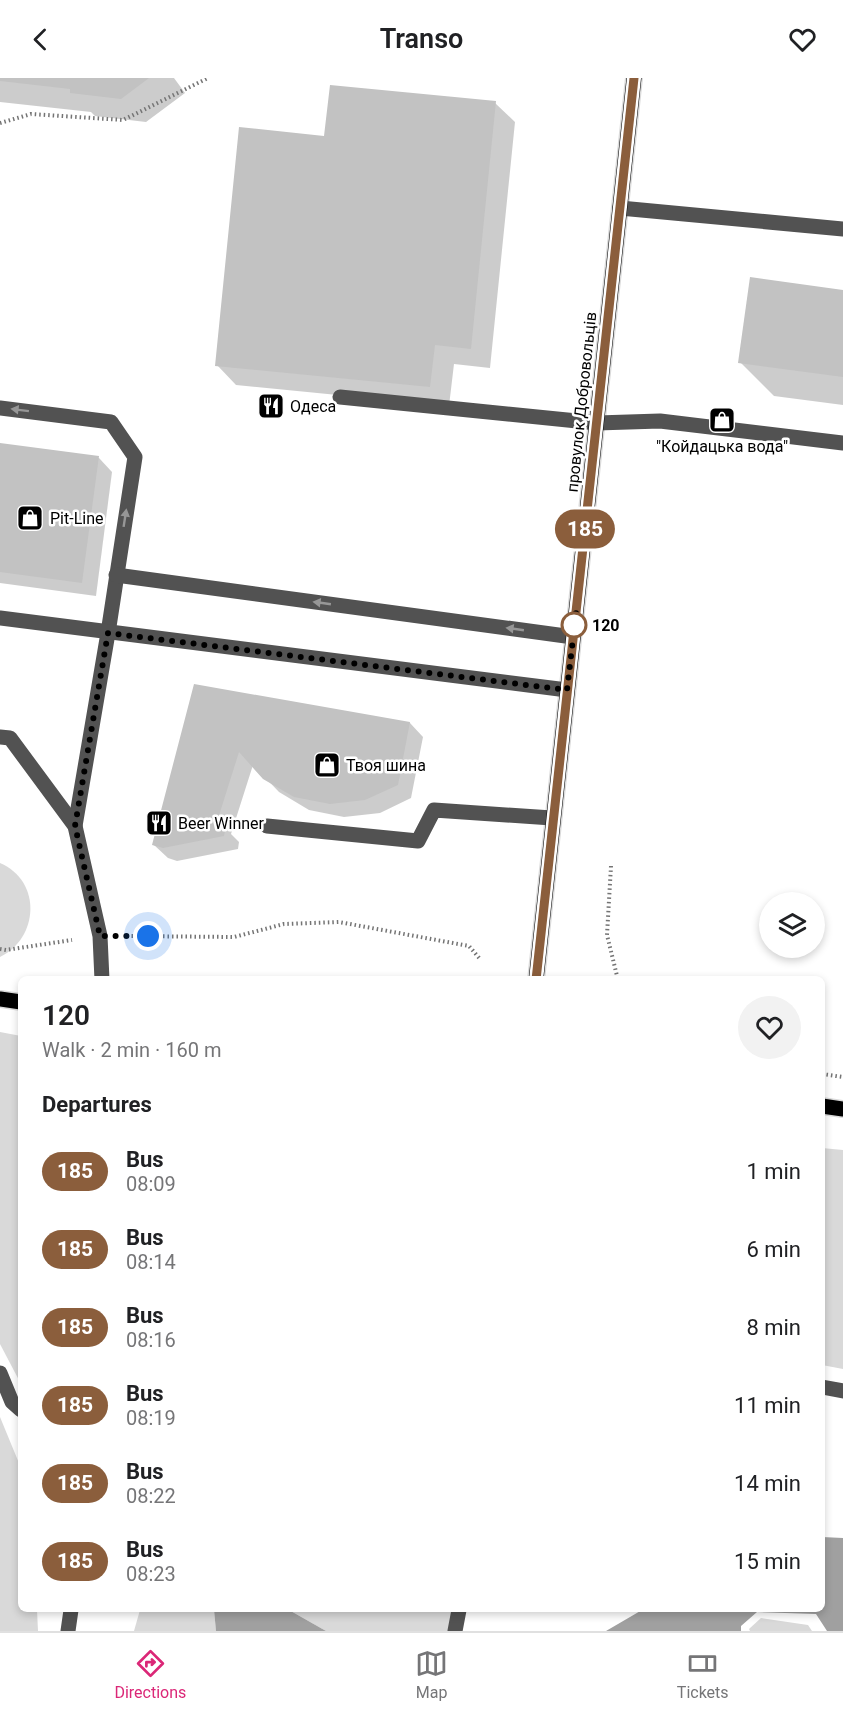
<!DOCTYPE html>
<html lang="en">
<head>
<meta charset="utf-8">
<style>
  body { margin:0; font-family:Roboto,sans-serif; background:#f2f2f2; color:#202124; height:100vh; display:flex; flex-direction:column; font-size:22px; white-space:nowrap }
  * { box-sizing:border-box; margin:0 }
  p { font-size:20px; color:#757577 }
  .icon { flex:none; width:33px; height:33px; fill:none; stroke:currentColor; stroke-width:2; stroke-linecap:round; stroke-linejoin:round }
  .map { position:relative; flex:1; overflow:hidden }
  .side { position:absolute; left:18px; top:898px; width:807px; height:636px; display:flex; flex-direction:column; background:#fff; border-radius:9px; box-shadow:0 3px 9px #0003 }
  .side>* { flex:none }
  .badge { padding:0 12px; border-radius:20px; font-size:21px; line-height:39px }
  .fabs { position:absolute; left:759px; top:814px; display:grid; gap:12px }
  .fabs a { display:grid; place-items:center; width:66px; height:66px; border-radius:50%; background:#fff; box-shadow:0 3px 9px #0003; font-size:30px }
  .you { position:absolute; width:30px; height:30px; margin:-15px; border:4px solid #fff; border-radius:50%; background:#1a73e8; box-shadow:0 0 0 9px #1a73e833 }
  .map>.badge { position:absolute; translate:-50% -50%; box-shadow:0 0 0 3px #fff }
  h2 { padding:0 24px; font-size:22px; line-height:54px }
  .round { display:grid; place-items:center; flex:none; width:63px; height:63px; border-radius:32px; background:#f2f2f2 }
  .overview { display:flex; align-items:center; justify-content:space-between; height:102px; padding:0 24px }
  h1 { font-size:28px; font-weight:600; line-height:45px }
  ul { padding:0; list-style:none }
  li { display:flex; align-items:center; gap:18px; height:78px; padding:0 24px }
  li div { flex:1 }
  li b { display:block; font-size:22px }
  li em { font-style:normal }
  li .badge { min-width:66px; font-weight:700; text-align:center }
  header { display:flex; justify-content:space-between; align-items:center; height:78px; padding:0 24px; background:#fff; font-size:27px; font-weight:600 }
  .tab-bar { display:flex; justify-content:space-around; align-items:center; height:84px; border-top:2px solid #e0e0e0; background:#fff; font-size:16px; color:#757577 }
  .tab-bar a { display:grid; justify-items:center; gap:3px }
  .tab-bar .current { color:#db2777 }
  .map>svg:first-child { display:block }
  .green { fill:#d9d9d9 }
  .water { fill:#a0a0a0 }
  .shadow { fill:#0003 }
  .building { fill:#c2c2c2 }
  .lines { fill:none; stroke-linecap:round; stroke-linejoin:round }
  .major-casing { stroke:#dbdbdb; stroke-width:18 }
  .path { stroke:#747474; stroke-width:4; stroke-dasharray:1.5 3; stroke-linecap:butt }
  .minor { stroke:#525252; stroke-width:15 }
  .major { stroke:#000; stroke-width:15 }
  .oneway { fill:#979797 }
  .line-casing { stroke:#fff; stroke-width:14 }
  .line { stroke:#8b5e3c; stroke-width:9 }
  .walk { stroke:#000; stroke-width:6; stroke-dasharray:0 10.8 }
  .stop-dot { fill:#fff; stroke:#8b5e3c; stroke-width:3 }
  .labels { text-anchor:middle; stroke-width:5; stroke-linejoin:round; paint-order:stroke }
  .street-label { font-size:16px; fill:#000; stroke:#fff }
  .poi-label { font-size:16px; fill:#000; stroke:#fff; text-anchor:start }
  .stop-label { font-size:16px; font-weight:bold; fill:#000; stroke:#fff; text-anchor:start }
</style>
</head>
<body>
<header><svg class="icon" aria-label="back" viewBox="0 0 24 24"><path d="M15 5l-7 7 7 7"/></svg>Transo<svg class="icon" aria-label="heart" viewBox="0 0 24 24"><path d="M12 20l-8-8c-3-5 5-10 8-4 3-6 11-1 8 4z"/></svg></header>
<div class="map">
<svg width="843" height="1553" viewBox="0 0 843 1553">
  <rect width="100%" height="100%" fill="#fff"/>
  <!-- green -->
  <g class="green">
    <path d="M0,785C42,803 39,860 0,879Z"/>
    <polygon points="0,954 21,958 21,1306 0,1266"/>
    <polygon points="822,1070 843,1072 843,1291 822,1287"/>
    <polygon points="0,1339 21,1390 21,1532 37,1532 38,1553 0,1553"/>
    <polygon points="140,1532 214,1532 216,1553 134,1553"/>
    <polygon points="289,1532 460,1532 456,1553 326,1553"/>
    <polygon points="761,1540 808,1547 812,1553 750,1553 749,1551"/>
  </g>
  <!-- water -->
  <g class="water">
    <polygon points="822,1459 843,1460 843,1553 827,1553 816,1536 757,1534 741,1548 741,1553 606,1553 642,1532 822,1532"/>
    <polygon points="214,1532 289,1532 326,1553 216,1553"/>
  </g>
  <!-- shadow -->
  <g class="shadow">
    <polygon points="0,0 174,0 185,15 146,44 95,38 91,34 0,24"/>
    <polygon points="495,25 515,44 490,290 454,286 449,328 236,307 217,287 326,60"/>
    <polygon points="843,213 843,327 774,318 740,284"/>
    <polygon points="0,367 99,380 112,394 96,518 0,505"/>
    <polygon points="195,608 410,645 423,659 411,720 380,735 344,739 309,732 279,714 253,687 231,756 239,764 238,771 177,783 168,780 154,767"/>
  </g>
  <!-- building -->
  <g class="building">
    <polygon points="0,0 149,0 121,21 70,15 70,11 0,3"/>
    <polygon points="330,7 496,23 471,271 435,267 430,309 215,288 239,49 324,58"/>
    <polygon points="750,199 843,212 843,299 738,285"/>
    <polygon points="0,365 99,378 82,505 0,494"/>
    <polygon points="194,606 410,644 398,707 365,722 330,726 294,719 263,701 239,674 216,747 226,748 224,758 163,770 152,767"/>
  </g>
  <g class="lines">
    <defs>
      <g id="major">
        <polyline points="536,902 634,0"/>
        <polyline points="0,921 21,924"/>
        <polyline points="822,1028 843,1031"/>
      </g>
    </defs>
    <!-- major casing -->
    <use href="#major" class="major-casing"/>
    <!-- path -->
    <g class="path">
      <polyline points="0,45 31,36 123,42 208,0"/>
      <polyline points="611,788 607,857 618,902"/>
      <polyline points="127,858 234,859 284,846 339,844 469,868 480,881"/>
      <polyline points="0,871 6,872 72,862"/>
      <polyline points="822,996 843,999"/>
    </g>
    <!-- minor -->
    <g class="minor">
      <polyline points="620,130 843,151"/>
      <polyline points="340,319 597,345 660,343 843,365"/>
      <polyline points="0,330 111,344 135,379 108,555 75,748"/>
      <polyline points="116,497 573,559"/>
      <polyline points="0,540 567,612"/>
      <polyline points="0,659 10,660 75,748 100,858 102,902"/>
      <polyline points="267,748 418,763 434,732 552,740"/>
      <polyline points="0,1295 12,1324 21,1332"/>
      <polyline points="822,1309 843,1313"/>
      <polyline points="68,1553 71,1532"/>
      <polyline points="455,1553 459,1532"/>
    </g>
    <!-- major -->
    <use href="#major" class="major"/>
  </g>
  <!-- one-way arrows -->
  <defs><path id="oneway-solid" d="M-6-.8H1V-3.2L6.5 0L1 3.2V.8H-6Z" transform="scale(1.5)"/></defs>
  <g class="oneway">
    <use href="#oneway-solid" transform="translate(20 332) rotate(-173)"/>
    <use href="#oneway-solid" transform="translate(125 440) rotate(-81)"/>
    <use href="#oneway-solid" transform="translate(322 525) rotate(-172)"/>
    <use href="#oneway-solid" transform="translate(515 551) rotate(-172)"/>
  </g>
  <g class="lines">
    <defs>
      <polyline id="line" points="536,902 634,0"/>
    </defs>
    <!-- line casing -->
    <use href="#line" class="line-casing"/>
    <!-- line -->
    <use href="#line" class="line"/>
    <!-- walk -->
    <polyline class="walk" points="148,858 100,858 75,748 108,555 567,612 576,535 574,547"/>
  </g>
  <!-- icons -->
  <defs>
    <symbol id="restaurant-square" viewBox="-11 -11 22 22"><rect x="-9" y="-9" width="18" height="18" rx="4" fill="#000" stroke="#fff"/><path d="M-5-6h1v4h1v-4h1v4h1v-4h1v5L-1.5 .5V6h-2V.5L-5-1ZM5-6V6H3V1.5H1.5Q1.5-4 5-6Z" fill="#fff"/></symbol>
    <symbol id="shop-square" viewBox="-11 -11 22 22"><rect x="-9" y="-9" width="18" height="18" rx="4" fill="#000" stroke="#fff"/><path d="M-5-2.5h2.3a2.7 3.5 0 0 1 5.4 0H5L5.5 6h-11ZM-1.5-2.5h3a1.5 2.3 0 0 0-3 0Z" fill="#fff"/></symbol>
  </defs>
  <g fill-rule="evenodd">
    <use href="#restaurant-square" x="256" y="313" width="30" height="30"/>
    <use href="#shop-square" x="707" y="327" width="30" height="30"/>
    <use href="#shop-square" x="15" y="425" width="30" height="30"/>
    <use href="#shop-square" x="312" y="672" width="30" height="30"/>
    <use href="#restaurant-square" x="144" y="730" width="30" height="30"/>
  </g>
  <!-- markers -->
  <circle class="stop-dot" cx="574" cy="547" r="12"/>
  <g class="labels">
    <!-- street labels -->
    <g class="street-label">
      <text transform="translate(581 324) rotate(-84)" y="6">провулок Добровольців</text>
    </g>
    <!-- poi labels -->
    <g class="poi-label">
      <text x="290" y="334">Одеса</text>
      <text x="722" y="374" text-anchor="middle">"Койдацька вода"</text>
      <text x="50" y="446">Pit-Line</text>
      <text x="346" y="693">Твоя шина</text>
      <text x="178" y="751">Beer Winner</text>
    </g>
    <!-- stop labels -->
    <g class="stop-label">
      <text x="592" y="553">120</text>
    </g>
  </g>
</svg>
<div class="fabs">
<a><svg class="icon" aria-label="layers" viewBox="0 0 24 24"><path d="M12 4l9 5-9 5-9-5zM3 14l9 5 9-5"/></svg></a>
</div>
<div class="you" style="left:148px;top:858px"></div>
<b class="badge" style="left:585px;top:451px;background:#8b5e3c;color:#fff">185</b>
<section class="side">
<div class="overview"><div><h1>120</h1><p>Walk · 2 min · 160 m</p></div><a class="round"><svg class="icon" aria-label="heart" viewBox="0 0 24 24"><path d="M12 20l-8-8c-3-5 5-10 8-4 3-6 11-1 8 4z"/></svg></a></div>
<h2>Departures</h2>
<ul>
<li><span class="badge" style="background:#8b5e3c;color:#fff">185</span><div><b>Bus</b><p>08:09</p></div><em>1 min</em></li>
<li><span class="badge" style="background:#8b5e3c;color:#fff">185</span><div><b>Bus</b><p>08:14</p></div><em>6 min</em></li>
<li><span class="badge" style="background:#8b5e3c;color:#fff">185</span><div><b>Bus</b><p>08:16</p></div><em>8 min</em></li>
<li><span class="badge" style="background:#8b5e3c;color:#fff">185</span><div><b>Bus</b><p>08:19</p></div><em>11 min</em></li>
<li><span class="badge" style="background:#8b5e3c;color:#fff">185</span><div><b>Bus</b><p>08:22</p></div><em>14 min</em></li>
<li><span class="badge" style="background:#8b5e3c;color:#fff">185</span><div><b>Bus</b><p>08:23</p></div><em>15 min</em></li>
</ul>
</section>
</div>
<nav class="tab-bar">
<a class="current"><svg class="icon" aria-label="directions" viewBox="0 0 24 24"><path d="M12 3l9 9-9 9-9-9zM9 14v-3h6M13 9l2 2-2 2"/></svg>Directions</a>
<a><svg class="icon" aria-label="map" viewBox="0 0 24 24"><path d="M3 6l6-2 6 2 6-2v14l-6 2-6-2-6 2zM9 4v14M15 6v14"/></svg>Map</a>
<a><svg class="icon" aria-label="tickets" viewBox="0 0 24 24"><path d="M3 7h18v10H3zM15 7v10"/></svg>Tickets</a>
</nav>
</body>
</html>
